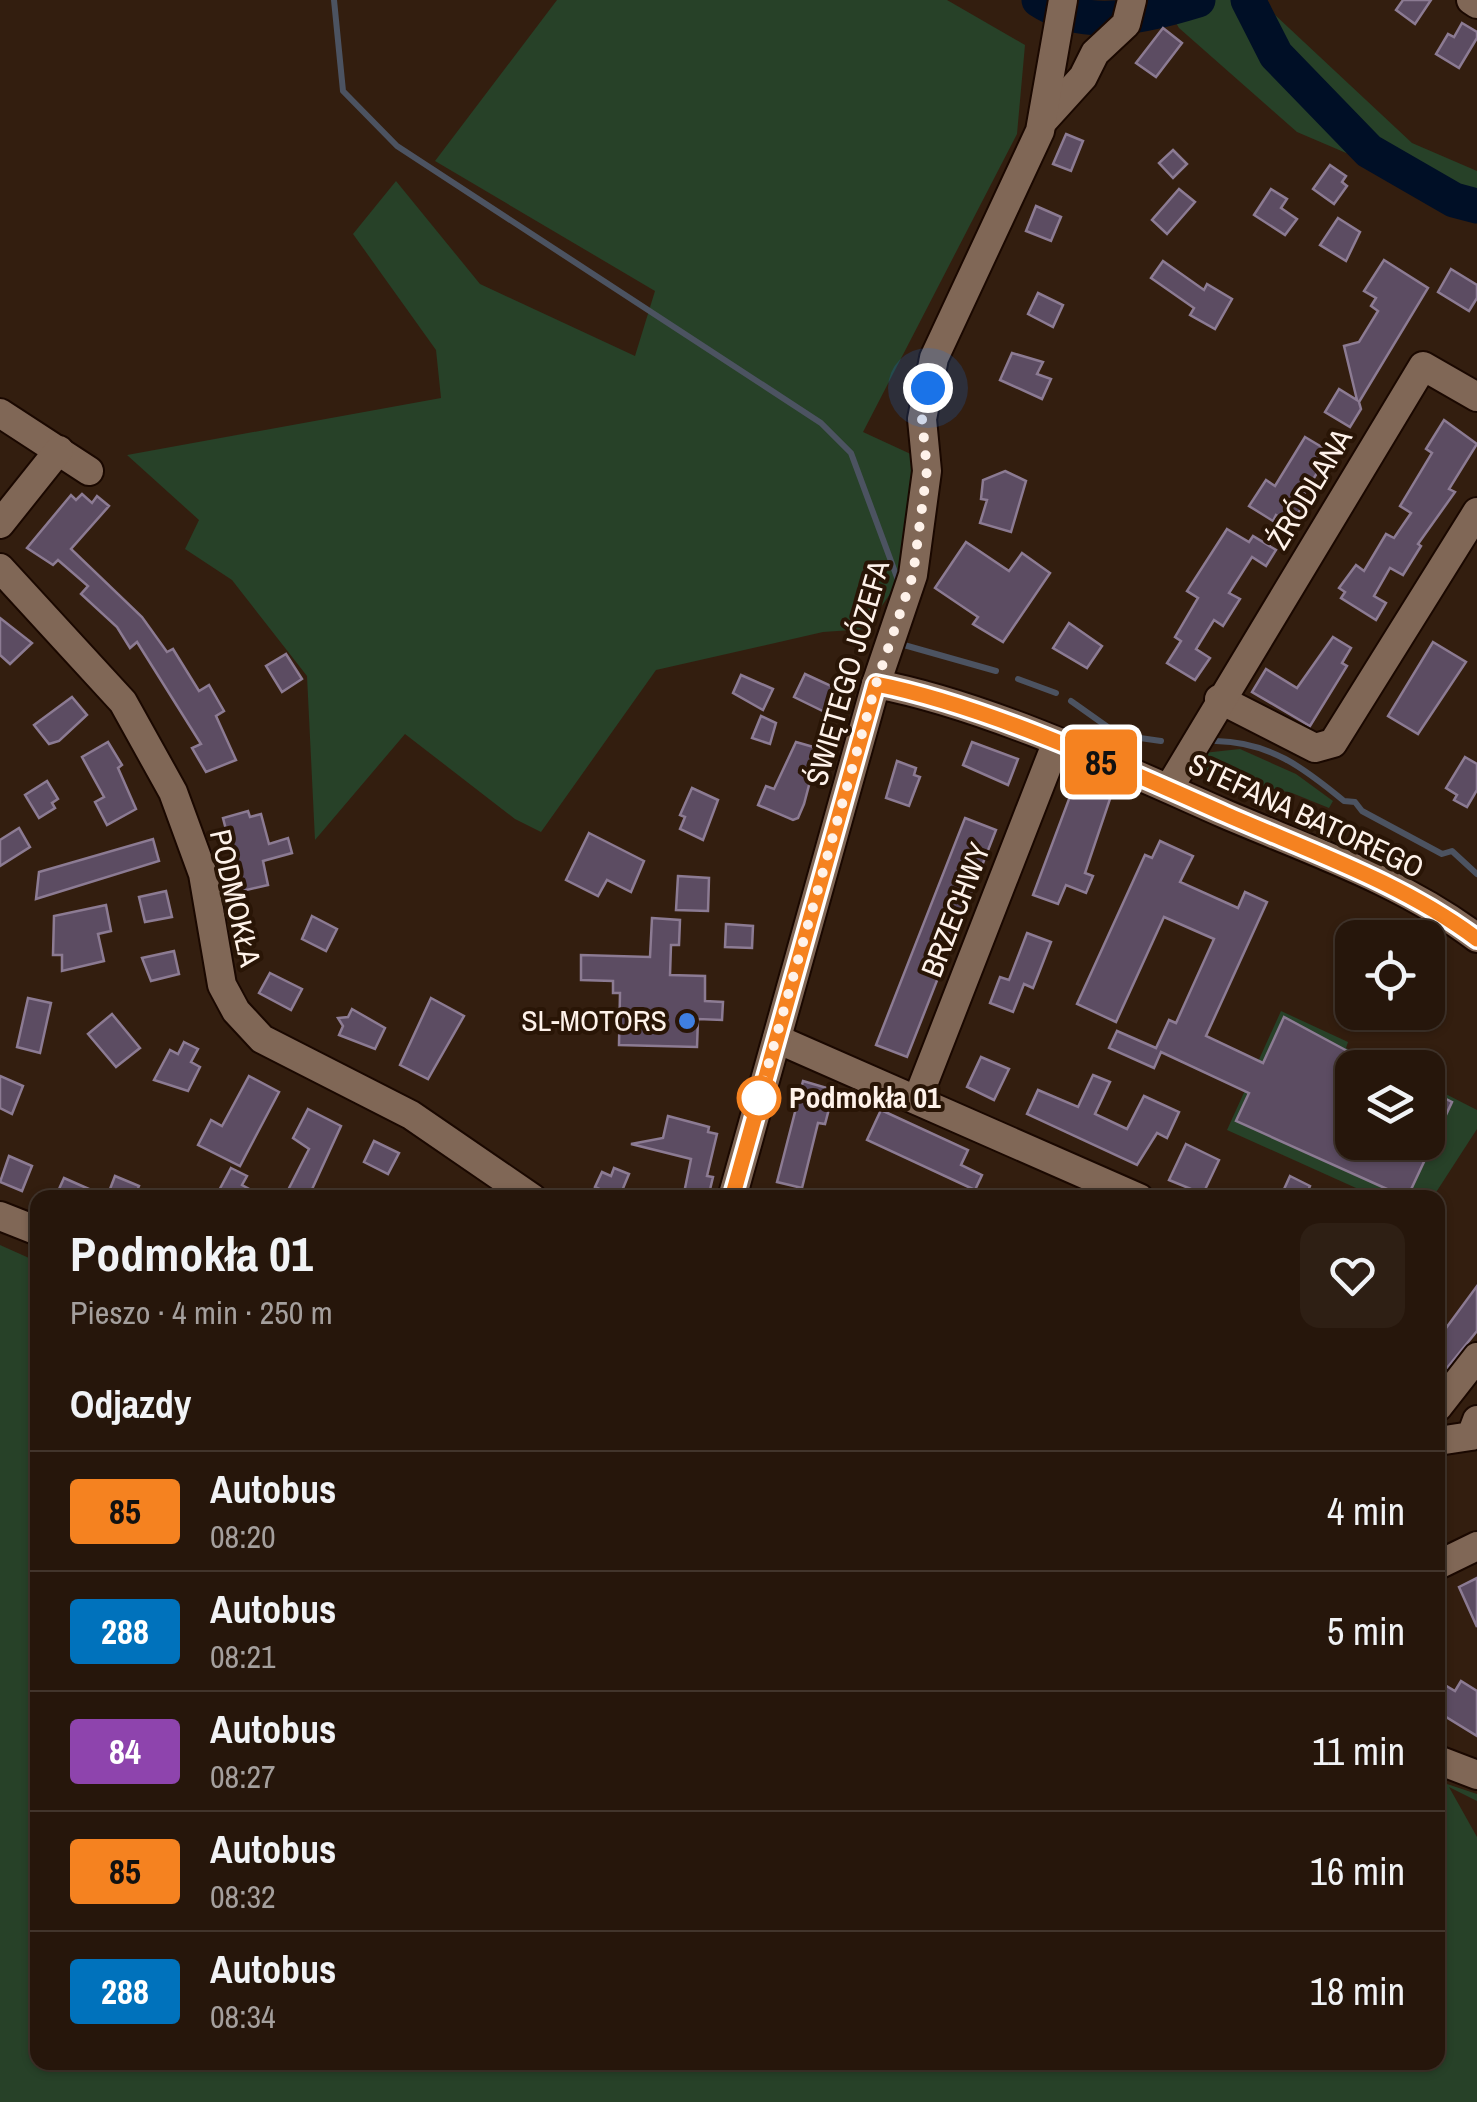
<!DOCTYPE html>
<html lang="pl">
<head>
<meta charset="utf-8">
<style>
  body { margin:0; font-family:"Archivo Narrow",sans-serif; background:#2e1f14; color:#f1f3f6; height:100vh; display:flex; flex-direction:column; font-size:38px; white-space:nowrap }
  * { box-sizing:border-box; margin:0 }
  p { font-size:32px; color:#a49f9d }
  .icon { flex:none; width:55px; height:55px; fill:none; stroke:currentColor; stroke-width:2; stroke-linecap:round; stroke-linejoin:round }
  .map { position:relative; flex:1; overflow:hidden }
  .sheet { position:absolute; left:30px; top:1190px; width:1415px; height:880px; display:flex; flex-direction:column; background:#26160b; border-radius:20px; box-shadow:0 2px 8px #0004,0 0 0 2px #42352c }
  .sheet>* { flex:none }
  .badge { padding:0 20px; border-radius:8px; font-size:35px; line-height:65px }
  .controls { position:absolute; left:1335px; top:920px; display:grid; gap:20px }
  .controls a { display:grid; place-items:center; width:110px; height:110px; border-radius:20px; background:#26160b; box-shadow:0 2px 8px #0004,0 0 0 2px #42352c; font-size:50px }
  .you { position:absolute; width:50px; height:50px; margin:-25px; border:8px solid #fff; border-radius:50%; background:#1a73e8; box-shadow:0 0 0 15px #1a73e833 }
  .map>.badge { position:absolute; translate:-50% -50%; box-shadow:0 0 0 5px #fff }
  h2 { padding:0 40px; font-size:38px; line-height:90px }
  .round { display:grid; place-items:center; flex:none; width:105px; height:105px; border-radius:20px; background:#2e1f14 }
  .headline { display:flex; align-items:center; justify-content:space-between; height:170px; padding:0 40px }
  h1 { font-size:48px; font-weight:800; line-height:75px }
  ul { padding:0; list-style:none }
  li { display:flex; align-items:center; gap:30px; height:120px; padding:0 40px; border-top:2px solid #42352c }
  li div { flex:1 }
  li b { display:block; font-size:38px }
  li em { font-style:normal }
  li .badge { min-width:110px; font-weight:700; text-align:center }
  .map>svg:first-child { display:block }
  .green { fill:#274128 }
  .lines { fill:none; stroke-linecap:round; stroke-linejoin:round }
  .stream { stroke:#4c5361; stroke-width:6 }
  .river { stroke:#000f26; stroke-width:35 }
  .building { fill:#5c4c62; stroke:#8c7b93; stroke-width:2.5 }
  .minor-casing { stroke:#1a0800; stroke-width:32 }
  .minor { stroke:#806756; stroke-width:28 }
  .line-casing { stroke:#fff; stroke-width:22 }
  .line { stroke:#f58220; stroke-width:15 }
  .walk { stroke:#fef2ea; stroke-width:10; stroke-dasharray:0 18 }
  .shop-dot { fill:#3f7fe0; stroke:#291506; stroke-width:4 }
  .stop-dot { fill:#fff; stroke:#f58220; stroke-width:5 }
  .labels { text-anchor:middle; stroke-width:8; stroke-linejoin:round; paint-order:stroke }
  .street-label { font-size:30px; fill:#fef2ea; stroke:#291506 }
  .poi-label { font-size:30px; fill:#fef2ea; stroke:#291506; text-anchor:end }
  .stop-label { font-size:30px; font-weight:bold; fill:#fef2ea; stroke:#291506; text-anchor:start }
</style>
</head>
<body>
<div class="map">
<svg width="1477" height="2102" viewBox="0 0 1477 2102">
  <rect width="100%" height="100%" fill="#331e0f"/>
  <!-- green -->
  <g class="green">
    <polygon points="557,0 947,0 1025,45 1017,134 863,432 915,456 905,572 866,629 823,632 656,670 541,832 515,819 405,734 315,840 307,676 232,580 185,549 199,520 127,455 441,398 436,350 353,234 396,181 480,284 635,356 655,291 435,161"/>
    <polygon points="1210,0 1259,0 1412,143 1477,171 1477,218 1420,196 1407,179 1297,132 1179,28 1172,16"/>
    <polygon points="1240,749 1296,774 1333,801 1329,808 1292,793 1207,774 1196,767 1203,753"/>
    <polygon points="1281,1011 1348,1042 1346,1048 1388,1067 1352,1068 1352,1142 1428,1142 1428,1085 1477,1110 1477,1129 1433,1197 1376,1197 1227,1130"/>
    <polygon points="0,1245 38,1262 38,2062 1438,2062 1438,1781 1477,1794 1477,1801 1449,1787 1477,1837 1477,2102 0,2102"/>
  </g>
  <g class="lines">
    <!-- stream -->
    <g class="stream">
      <polyline points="334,0 343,91 397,146 821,423 851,453 898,580"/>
      <polyline points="904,645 996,671"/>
      <polyline points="1018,679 1056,693"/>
      <polyline points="1071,701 1119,735 1161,741"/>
      <path d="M1216,741C1270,742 1304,768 1344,801L1355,802L1362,811L1442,854L1452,851L1477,874"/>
    </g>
    <!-- river -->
    <g class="river">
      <path d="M1039,0C1087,32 1149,15 1198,0"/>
      <polyline points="1248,0 1276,55 1369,151 1454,200 1477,206"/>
    </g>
  </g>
  <!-- building -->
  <g class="building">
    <polygon points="1403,0 1431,0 1415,24 1396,10"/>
    <polygon points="1462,23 1477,32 1477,38 1459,68 1436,54 1448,34 1454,37"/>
    <polygon points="1163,28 1182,43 1156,77 1136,63"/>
    <polygon points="1066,134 1083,141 1071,171 1053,164"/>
    <polygon points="1173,150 1187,164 1173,178 1159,163"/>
    <polygon points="1330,165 1346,176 1342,182 1347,186 1334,204 1313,189"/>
    <polygon points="1179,189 1195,202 1167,234 1152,220"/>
    <polygon points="1271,189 1287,199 1281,208 1297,219 1285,235 1254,215"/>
    <polygon points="1036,206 1061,217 1051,241 1026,231"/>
    <polygon points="1338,218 1360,232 1346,261 1320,245"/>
    <polygon points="1384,260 1428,288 1359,402 1361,409 1350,427 1325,412 1339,389 1357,400 1344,346 1359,342 1378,311 1371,306 1376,298 1364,291"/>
    <polygon points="1163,261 1204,290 1207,284 1232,299 1215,329 1190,315 1194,308 1151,278"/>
    <polygon points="1451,269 1477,285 1477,298 1469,311 1438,292"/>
    <polygon points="1038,293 1063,305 1053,327 1028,314"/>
    <polygon points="1012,353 1043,362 1037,374 1051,379 1042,399 1000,380"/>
    <polygon points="1444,420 1477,444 1449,489 1455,492 1418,544 1421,546 1403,575 1390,568 1374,596 1386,603 1376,620 1341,598 1345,592 1339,588 1356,565 1364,571 1386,534 1394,538 1411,513 1400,506 1432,453 1426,449"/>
    <polygon points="1305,437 1330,452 1298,504 1302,507 1291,524 1276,515 1273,521 1249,506 1266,480 1275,486"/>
    <polygon points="1005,471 1026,481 1011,532 980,523 987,500 981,499 983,480"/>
    <polygon points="82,494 92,503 97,496 109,506 71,549 142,617 167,652 173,649 199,691 209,685 224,711 216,716 236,760 206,772 192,748 201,744 137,642 130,648 117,627 81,594 88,586 58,560 53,565 27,548 71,495 76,500"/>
    <polygon points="1227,529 1249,542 1253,536 1276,550 1266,566 1252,557 1229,593 1240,599 1223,626 1214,620 1196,649 1210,658 1195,680 1167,663 1181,641 1175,637 1198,598 1187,591"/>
    <polygon points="966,542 1009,571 1022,553 1050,573 1003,642 973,624 978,617 935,588"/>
    <polygon points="0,618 32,643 10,664 0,655"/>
    <polygon points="1069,623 1102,646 1087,668 1053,648"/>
    <polygon points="1333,637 1351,648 1342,663 1347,666 1310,726 1252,692 1266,669 1297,688"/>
    <polygon points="1433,642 1466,662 1418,734 1388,716"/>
    <polygon points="286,654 302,679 282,692 266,666"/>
    <polygon points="805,674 840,690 829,714 794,697"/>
    <polygon points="741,675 773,689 763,710 733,693"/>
    <polygon points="72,697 87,715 59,741 49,744 34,725"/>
    <polygon points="761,716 776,723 770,744 752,738"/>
    <polygon points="108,742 122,765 118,768 136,809 107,825 95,802 104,797 82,757"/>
    <polygon points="796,742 817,748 817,755 804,804 798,818 793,820 758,805 766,786 774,789"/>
    <polygon points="972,742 1018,759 1008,785 963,765"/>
    <polygon points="1465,757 1477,764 1477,790 1467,807 1454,800 1457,795 1446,788"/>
    <polygon points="897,761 916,768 914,775 920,777 909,806 886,798"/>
    <polygon points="47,781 58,799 52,803 55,808 39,818 25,795"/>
    <polygon points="1075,783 1111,796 1085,873 1093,876 1086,893 1066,885 1058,904 1033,895"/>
    <polygon points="692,788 718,800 703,840 680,829 685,817 680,815"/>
    <polygon points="248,811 250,817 261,814 269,844 288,838 292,853 263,861 268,885 242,891 223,818"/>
    <polygon points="965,818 996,830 907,1057 876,1045"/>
    <polygon points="19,828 30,847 0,866 0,840"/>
    <polygon points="589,833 644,861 631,892 607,880 598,896 566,880"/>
    <polygon points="153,839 159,861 36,899 39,872"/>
    <polygon points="1160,841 1193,856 1180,882 1238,908 1245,892 1267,902 1206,1036 1263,1063 1284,1017 1379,1068 1352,1068 1352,1142 1428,1142 1428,1090 1452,1102 1407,1198 1236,1121 1249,1093 1161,1052 1154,1068 1109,1048 1117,1031 1156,1048 1169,1020 1176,1023 1214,939 1164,917 1116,1022 1077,1004 1145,855 1152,858"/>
    <polygon points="678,876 709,878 708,911 676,910"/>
    <polygon points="166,891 172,917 145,922 139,897"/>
    <polygon points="106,905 111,931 98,934 104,961 62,971 62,955 53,955 54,916"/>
    <polygon points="312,916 337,929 326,951 302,939"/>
    <polygon points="652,918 680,920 679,945 671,945 670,975 705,976 705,1001 723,1002 722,1020 698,1019 697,1047 619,1045 620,993 613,993 613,981 581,980 581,955 650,957"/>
    <polygon points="726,924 753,926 752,948 725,947"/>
    <polygon points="1027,933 1051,942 1033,988 1024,984 1013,1012 990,1003 1000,977 1009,980"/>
    <polygon points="174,951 179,974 151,981 142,958"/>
    <polygon points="270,973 302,989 291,1010 259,993"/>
    <polygon points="28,998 51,1003 40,1053 17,1047"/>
    <polygon points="431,998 464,1016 428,1079 400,1065"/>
    <polygon points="352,1009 385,1028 375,1049 339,1035 343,1026 338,1018 348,1017"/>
    <polygon points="112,1014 140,1048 116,1067 88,1034"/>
    <polygon points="184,1042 198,1049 191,1062 200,1067 188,1091 154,1080 170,1050 178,1054"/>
    <polygon points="981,1057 1009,1069 994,1100 967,1087"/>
    <polygon points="1093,1075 1110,1082 1095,1114 1127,1129 1144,1096 1179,1112 1167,1138 1157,1133 1137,1165 1027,1114 1038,1090 1078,1107"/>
    <polygon points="0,1076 23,1086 12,1114 0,1108"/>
    <polygon points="249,1076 279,1092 240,1166 198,1145 211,1120 222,1126"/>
    <polygon points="803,1081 834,1090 825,1124 818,1123 802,1188 777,1182"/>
    <polygon points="308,1109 341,1126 308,1198 284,1198 309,1149 293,1138"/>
    <polygon points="881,1110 968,1150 961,1165 982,1175 975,1190 867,1140"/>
    <polygon points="668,1116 709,1127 708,1132 717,1134 707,1176 713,1177 708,1198 683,1198 691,1159 631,1144 663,1138"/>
    <polygon points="374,1141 399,1153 388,1174 364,1162"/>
    <polygon points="1186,1144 1219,1160 1203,1194 1169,1180"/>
    <polygon points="9,1156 32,1166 22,1191 0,1182"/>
    <polygon points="231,1168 247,1176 242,1185 266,1198 215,1198"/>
    <polygon points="614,1168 629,1174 619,1198 595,1187 602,1172 611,1176"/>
    <polygon points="115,1176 139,1186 134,1198 55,1198 64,1178 107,1197"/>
    <polygon points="1290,1176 1310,1186 1305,1198 1280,1198"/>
    <polygon points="1477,1286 1477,1331 1438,1379 1438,1339"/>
    <polygon points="1477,1578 1477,1627 1459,1587"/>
    <polygon points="1438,1681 1455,1691 1461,1681 1477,1691 1477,1736 1438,1712"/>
  </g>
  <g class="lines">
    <defs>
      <g id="minor">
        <polyline points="1471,0 1477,4"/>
        <polyline points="1044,120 1083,77 1095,53 1126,24 1132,0"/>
        <polyline points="0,413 89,471"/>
        <polyline points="0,524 59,450"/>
        <polyline points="0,568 123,702 173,792 203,874 222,985 236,1011 262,1039 411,1115 532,1198"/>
        <path d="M876,684C987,705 1121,768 1225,814C1309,850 1404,882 1477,938"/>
        <polyline points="1219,699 1315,748 1333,743 1477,512"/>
        <polyline points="1169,788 1423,366 1477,397"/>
        <polyline points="777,1039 1139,1198"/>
        <polyline points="917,1100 1056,744"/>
        <polyline points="732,1198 876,684 913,575 927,471 922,419 934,358 1040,131 1063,0"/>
        <polyline points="0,1216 38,1231"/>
        <polyline points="1438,1407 1477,1357"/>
        <polyline points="1438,1441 1471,1436 1477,1420"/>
        <polyline points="1438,1565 1477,1546"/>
        <polyline points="1438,1760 1477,1775"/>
      </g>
    </defs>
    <!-- minor casing -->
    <use href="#minor" class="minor-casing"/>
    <!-- minor -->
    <use href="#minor" class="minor"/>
  </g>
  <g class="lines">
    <defs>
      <path id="line" d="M732,1198L876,684C987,706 1121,768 1225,814C1309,851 1403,883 1477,939"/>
    </defs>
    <!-- line casing -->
    <use href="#line" class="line-casing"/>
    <!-- line -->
    <use href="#line" class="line"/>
    <!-- walk -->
    <polyline class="walk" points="759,1098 876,684 913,575 927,470 922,419 928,388"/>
  </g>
  <!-- markers -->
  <circle class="shop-dot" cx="687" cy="1021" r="10"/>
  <circle class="stop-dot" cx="759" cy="1098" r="20"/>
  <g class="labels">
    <!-- street labels -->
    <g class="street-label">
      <text transform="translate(1310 489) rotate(-59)" y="10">ŹRÓDLANA</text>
      <text transform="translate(848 673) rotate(-74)" y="10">ŚWIĘTEGO JÓZEFA</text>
      <text transform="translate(1306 816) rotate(25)" y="10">STEFANA BATOREGO</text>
      <text transform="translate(235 898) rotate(77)" y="10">PODMOKŁA</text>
      <text transform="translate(956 910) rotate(-69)" y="10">BRZECHWY</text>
    </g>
    <!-- poi labels -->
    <g class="poi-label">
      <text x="667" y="1031">SL-MOTORS</text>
    </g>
    <!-- stop labels -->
    <g class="stop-label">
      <text x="789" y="1108">Podmokła 01</text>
    </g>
  </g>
</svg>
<div class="controls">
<a><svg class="icon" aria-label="locate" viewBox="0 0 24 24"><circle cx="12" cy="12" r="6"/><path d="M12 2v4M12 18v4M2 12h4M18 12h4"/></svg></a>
<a><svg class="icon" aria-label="layers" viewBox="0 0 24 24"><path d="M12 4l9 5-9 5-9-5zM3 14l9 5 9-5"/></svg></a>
</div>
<div class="you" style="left:928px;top:388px"></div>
<b class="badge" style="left:1101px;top:762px;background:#f58220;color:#111">85</b>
<section class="sheet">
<div class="headline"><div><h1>Podmokła 01</h1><p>Pieszo · 4 min · 250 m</p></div><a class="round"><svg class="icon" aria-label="heart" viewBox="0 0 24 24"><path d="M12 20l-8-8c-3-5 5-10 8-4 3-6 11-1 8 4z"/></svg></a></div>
<h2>Odjazdy</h2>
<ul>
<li><span class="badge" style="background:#f58220;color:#111">85</span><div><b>Autobus</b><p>08:20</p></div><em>4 min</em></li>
<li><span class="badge" style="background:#0072bc;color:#fff">288</span><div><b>Autobus</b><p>08:21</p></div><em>5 min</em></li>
<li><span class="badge" style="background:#8e44ad;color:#fff">84</span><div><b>Autobus</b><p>08:27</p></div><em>11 min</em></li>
<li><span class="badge" style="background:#f58220;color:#111">85</span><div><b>Autobus</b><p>08:32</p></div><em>16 min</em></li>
<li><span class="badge" style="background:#0072bc;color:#fff">288</span><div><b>Autobus</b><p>08:34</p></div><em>18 min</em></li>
</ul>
</section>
</div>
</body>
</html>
